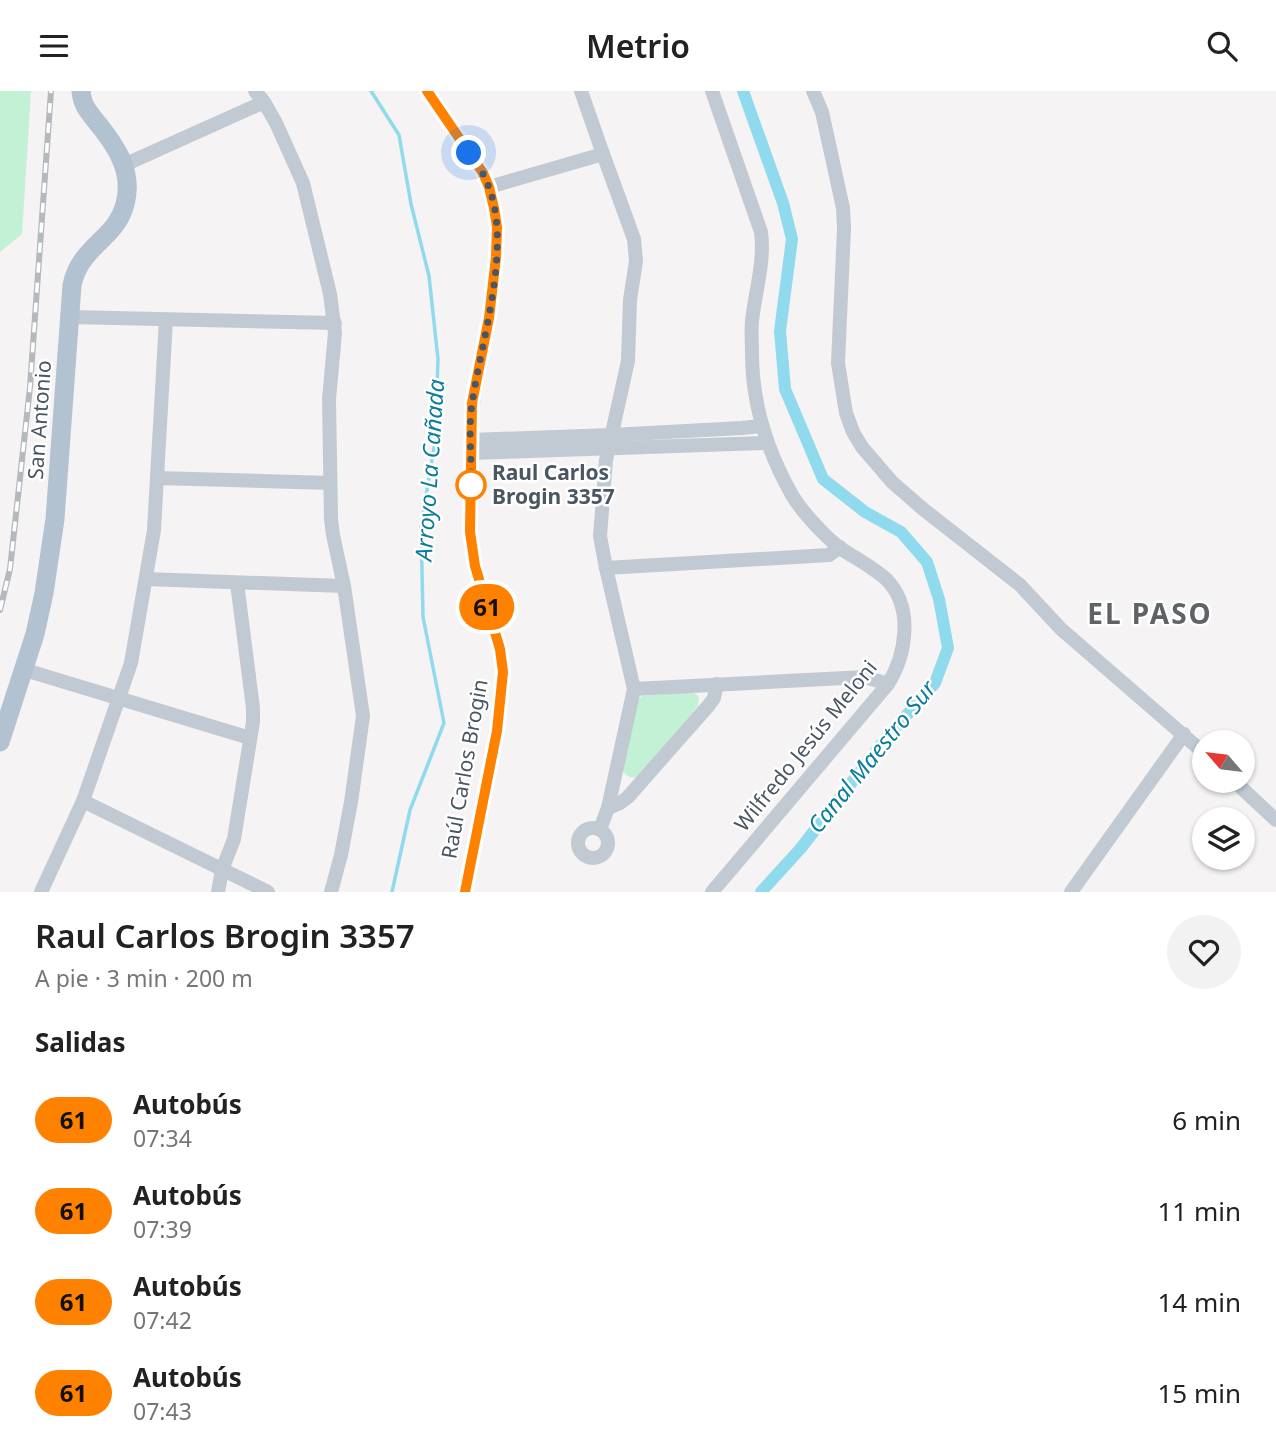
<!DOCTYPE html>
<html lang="es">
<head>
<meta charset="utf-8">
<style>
  body { margin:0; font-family:"Noto Sans",sans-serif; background:#f2f2f2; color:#222; height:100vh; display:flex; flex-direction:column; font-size:26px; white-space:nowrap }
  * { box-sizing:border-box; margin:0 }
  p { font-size:23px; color:#767676 }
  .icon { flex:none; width:38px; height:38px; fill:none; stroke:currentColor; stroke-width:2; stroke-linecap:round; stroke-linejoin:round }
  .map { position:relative; height:801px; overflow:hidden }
  .sheet { display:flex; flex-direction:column; background:#fff; flex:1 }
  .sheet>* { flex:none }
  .badge { padding:0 14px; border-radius:23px; font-size:24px; line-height:46px }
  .needle { width:46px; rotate:298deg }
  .fabs { position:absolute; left:1192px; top:639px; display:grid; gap:14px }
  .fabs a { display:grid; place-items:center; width:63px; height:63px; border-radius:50%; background:#fff; box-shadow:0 2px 5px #0004; font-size:35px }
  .you { position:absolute; width:35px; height:35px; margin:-18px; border:5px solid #fff; border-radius:50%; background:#1a73e8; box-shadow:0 0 0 10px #1a73e833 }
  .map>.badge { position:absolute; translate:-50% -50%; box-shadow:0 0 0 4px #fff }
  h2 { padding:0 35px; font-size:26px; line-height:63px }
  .round { display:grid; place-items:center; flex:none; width:74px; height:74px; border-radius:37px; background:#f2f2f2 }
  .overview { display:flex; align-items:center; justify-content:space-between; height:119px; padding:0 35px }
  h1 { font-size:33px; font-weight:600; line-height:52px }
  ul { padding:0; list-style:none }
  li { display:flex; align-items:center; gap:21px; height:91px; padding:0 35px }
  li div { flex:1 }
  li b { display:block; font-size:26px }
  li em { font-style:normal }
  li .badge { min-width:77px; font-weight:700; text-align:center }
  header { display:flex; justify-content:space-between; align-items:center; height:91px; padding:0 35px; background:#fff; font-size:32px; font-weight:600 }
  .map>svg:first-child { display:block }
  .green { fill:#c3f1d5 }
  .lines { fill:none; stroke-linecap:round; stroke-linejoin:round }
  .stream { stroke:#90daee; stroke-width:3.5 }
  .canal { stroke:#90daee; stroke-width:12 }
  .minor { stroke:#c1cad2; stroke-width:14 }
  .major { stroke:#b3c2d1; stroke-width:19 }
  .rail-casing { stroke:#b5b8bd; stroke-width:6 }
  .rail { stroke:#fff; stroke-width:3.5; stroke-dasharray:10; stroke-linecap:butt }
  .line-casing { stroke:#fff; stroke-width:16 }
  .line { stroke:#ff8100; stroke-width:10 }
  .walk { stroke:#4a5661; stroke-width:7; stroke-dasharray:0 12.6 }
  .stop-dot { fill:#fff; stroke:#ff8100; stroke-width:3.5 }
  .labels { text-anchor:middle; stroke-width:5; stroke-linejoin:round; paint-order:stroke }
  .street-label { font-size:21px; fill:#4a5661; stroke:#fff }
  .stop-label { font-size:21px; font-weight:bold; fill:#4a5661; stroke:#fff; text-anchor:start }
  .water-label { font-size:23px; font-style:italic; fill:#0c7c9b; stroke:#fff }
  .district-label { font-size:28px; font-weight:bold; letter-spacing:2px; fill:#5f6368; stroke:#fff }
</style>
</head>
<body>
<header><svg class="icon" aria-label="menu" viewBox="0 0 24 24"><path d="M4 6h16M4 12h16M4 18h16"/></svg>Metrio<svg class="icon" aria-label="search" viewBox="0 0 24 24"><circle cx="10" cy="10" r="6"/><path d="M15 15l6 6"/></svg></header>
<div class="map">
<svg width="1276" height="801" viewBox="0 0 1276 801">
  <rect width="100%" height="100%" fill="#f5f3f3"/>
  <!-- green -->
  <g class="green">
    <polygon points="0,0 31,0 22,143 0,161"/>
    <path d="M692,601L696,603L699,607L698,615L638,686C629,688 624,684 621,675L637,609L642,605Z"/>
  </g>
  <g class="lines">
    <!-- stream -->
    <polyline class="stream" points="371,0 399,44 411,113 429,185 438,268 435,351 421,435 423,526 444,632 410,719 392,801"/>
    <!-- canal -->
    <polyline class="canal" points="743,0 783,112 792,148 780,240 785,298 823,388 865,421 901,441 927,471 939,508 948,557 935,592 883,651 801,757 761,801"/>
    <!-- minor -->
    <g class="minor">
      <polyline points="255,0 264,11 276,32 303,92 330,203 335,242 329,308 331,428 333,444 344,495 363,625 351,711 341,764 331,801"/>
      <polyline points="427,0 483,82 492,105 497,136 496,166 489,227 471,324 472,362 470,441 475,476 500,558 503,581 497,641 465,801"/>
      <path d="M712,0L761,141C765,171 755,201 752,230C751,241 752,252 752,262C752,314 767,360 792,404C802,421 827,448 843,459C857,468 874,477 887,489C914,517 906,564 888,593L712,801"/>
      <polyline points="813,0 822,21 843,117 844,138 838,272 846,322 853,341 862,356 892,391 923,418 1020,494 1061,538 1204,662"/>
      <polyline points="124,74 264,11"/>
      <polyline points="489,96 603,63 581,0"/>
      <polyline points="69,226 335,232"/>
      <polyline points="471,349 611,344 742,337 761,335"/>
      <polyline points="472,362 767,352"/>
      <polyline points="157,387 330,392"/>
      <polyline points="606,477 829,464 840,456"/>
      <polyline points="146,488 344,495"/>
      <polyline points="25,579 250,647"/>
      <polyline points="634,598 865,586 888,593"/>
      <polyline points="1234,690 1276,729"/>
      <polyline points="83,710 268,801"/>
      <polyline points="608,717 620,712 628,706 709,614 714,607 717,593"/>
      <circle cx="593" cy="752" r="15"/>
      <polyline points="600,738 608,717 634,598 606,477 600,445 606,369 628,270 630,209 636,170 634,148 603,63"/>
      <polyline points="41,801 83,710 131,572 154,439 166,229"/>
      <polyline points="218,801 222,779 234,748 253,631 253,617 237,492"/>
      <polyline points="1071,801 1184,643"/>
    </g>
    <!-- major -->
    <path class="major" d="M0,651L35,543L44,502L55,428L72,194C74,185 77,177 83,169C98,148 118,140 125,113C134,80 115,53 95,29C87,19 82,13 81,0"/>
    <defs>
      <polyline id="rail" points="0,519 10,478 30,296 51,0"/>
    </defs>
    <!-- rail casing -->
    <use href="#rail" class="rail-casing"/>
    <!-- rail -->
    <use href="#rail" class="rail"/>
  </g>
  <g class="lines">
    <defs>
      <polyline id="line" points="427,0 483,82 489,96 494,117 497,136 496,166 489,227 472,312 470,441 475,475 500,558 503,581 497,640 465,801"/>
    </defs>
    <!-- line casing -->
    <use href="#line" class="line-casing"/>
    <!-- line -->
    <use href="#line" class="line"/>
    <!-- walk -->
    <path class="walk" d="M469,62C476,72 484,82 488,94C513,155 481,250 472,313C468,338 472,368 471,394"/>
  </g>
  <!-- markers -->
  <circle class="stop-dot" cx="471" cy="394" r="14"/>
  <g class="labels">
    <!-- street labels -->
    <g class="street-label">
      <text transform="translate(40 329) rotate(-86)" y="7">San Antonio</text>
      <text transform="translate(806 655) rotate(-51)" y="7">Wilfredo Jesús Meloni</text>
      <text transform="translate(465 678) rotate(-80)" y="7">Raúl Carlos Brogin</text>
    </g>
    <!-- stop labels -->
    <g class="stop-label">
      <text x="492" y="389">Raul Carlos<tspan x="492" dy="24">Brogin 3357</tspan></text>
    </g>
    <!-- water labels -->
    <g class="water-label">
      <text transform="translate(430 379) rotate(-86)" y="8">Arroyo La Cañada</text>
      <text transform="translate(872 666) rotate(-51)" y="8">Canal Maestro Sur</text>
    </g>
    <!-- district labels -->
    <g class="district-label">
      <text x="1150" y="533">EL PASO</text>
    </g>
  </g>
</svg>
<div class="fabs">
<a><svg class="needle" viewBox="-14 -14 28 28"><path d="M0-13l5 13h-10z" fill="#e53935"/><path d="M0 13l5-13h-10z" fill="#767676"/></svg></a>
<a><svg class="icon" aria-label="layers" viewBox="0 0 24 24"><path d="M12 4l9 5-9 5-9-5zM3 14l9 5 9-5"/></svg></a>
</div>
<div class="you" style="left:469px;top:62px"></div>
<b class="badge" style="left:487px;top:516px;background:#ff8100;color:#111">61</b>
</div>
<section class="sheet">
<div class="overview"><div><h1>Raul Carlos Brogin 3357</h1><p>A pie · 3 min · 200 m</p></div><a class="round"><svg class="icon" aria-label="heart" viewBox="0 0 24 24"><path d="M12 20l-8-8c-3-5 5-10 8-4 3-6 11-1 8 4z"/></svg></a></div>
<h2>Salidas</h2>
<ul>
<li><span class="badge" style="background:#ff8100;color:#111">61</span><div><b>Autobús</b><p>07:34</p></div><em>6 min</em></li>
<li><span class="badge" style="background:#ff8100;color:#111">61</span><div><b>Autobús</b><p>07:39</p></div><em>11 min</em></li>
<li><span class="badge" style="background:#ff8100;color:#111">61</span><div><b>Autobús</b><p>07:42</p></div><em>14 min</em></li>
<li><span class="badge" style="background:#ff8100;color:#111">61</span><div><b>Autobús</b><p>07:43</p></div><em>15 min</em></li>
</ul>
</section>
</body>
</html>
